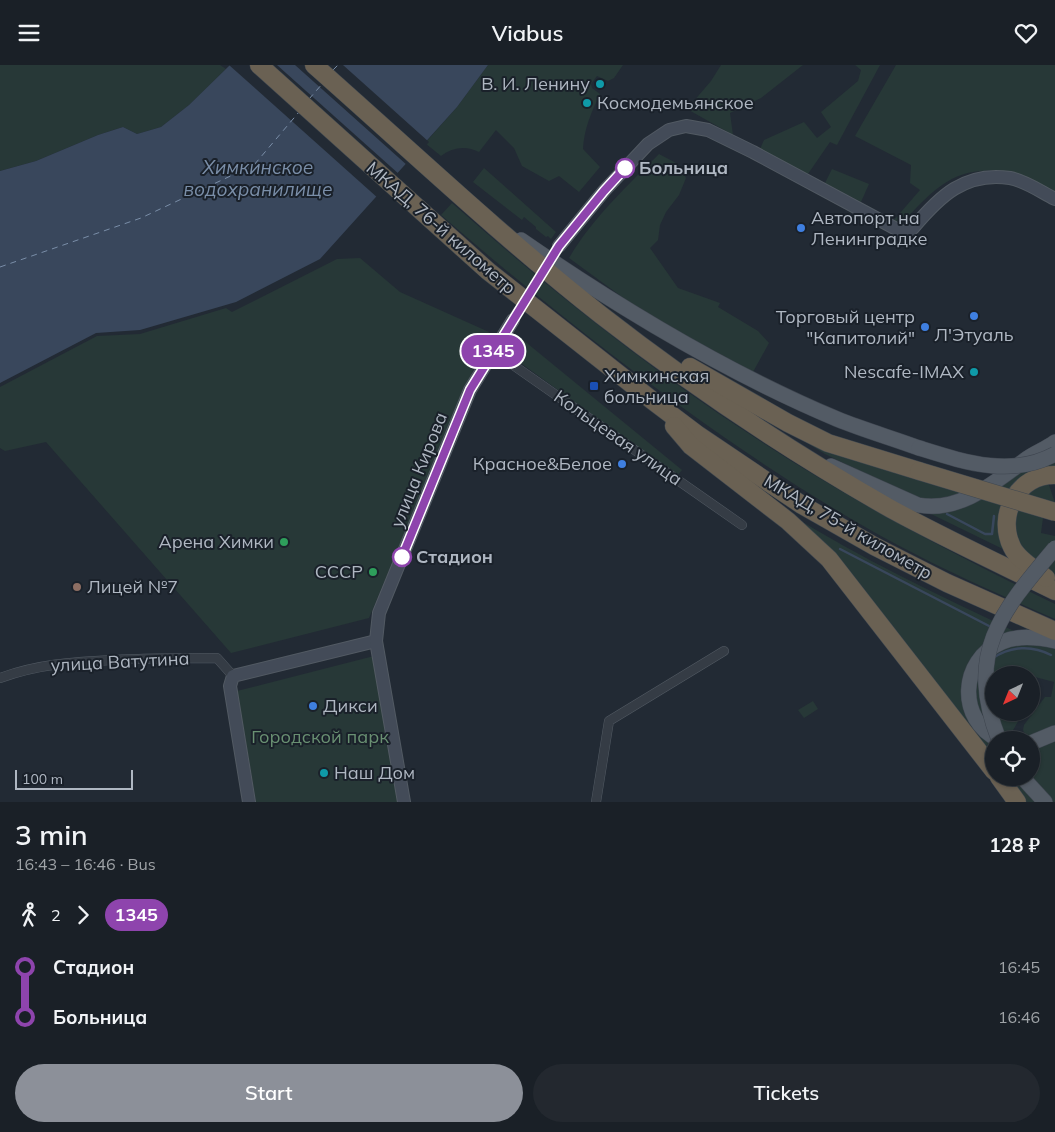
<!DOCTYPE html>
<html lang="en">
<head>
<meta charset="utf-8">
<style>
  body { margin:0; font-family:Mulish,sans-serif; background:#23282f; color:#f1f3f6; height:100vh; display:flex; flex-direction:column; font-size:19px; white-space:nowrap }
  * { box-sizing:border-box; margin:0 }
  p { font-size:16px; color:#9fa3a7 }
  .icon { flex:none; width:28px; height:28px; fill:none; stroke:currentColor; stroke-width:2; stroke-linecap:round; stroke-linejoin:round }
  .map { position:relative; height:737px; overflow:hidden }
  .side { display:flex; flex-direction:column; background:#1a2027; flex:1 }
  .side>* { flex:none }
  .badge { padding:0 10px; border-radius:16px; font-size:18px; line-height:32px }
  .needle { width:32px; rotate:223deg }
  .tools { position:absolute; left:985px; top:601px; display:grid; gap:10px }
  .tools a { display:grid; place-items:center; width:55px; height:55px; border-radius:50%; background:#1a2027; box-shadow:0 1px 4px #0004,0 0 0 1px #383e44; font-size:25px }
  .scale { position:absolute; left:15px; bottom:12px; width:118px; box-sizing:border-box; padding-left:5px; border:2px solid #afb7c2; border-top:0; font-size:14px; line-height:18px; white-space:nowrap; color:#afb7c2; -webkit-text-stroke:4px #1a212a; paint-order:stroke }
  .map>.badge { position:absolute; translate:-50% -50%; box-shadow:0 0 0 2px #fff }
  .legs { display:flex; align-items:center; gap:8px; height:55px; padding:0 15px; font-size:16px }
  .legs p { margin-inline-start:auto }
  .overview { display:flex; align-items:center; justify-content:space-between; height:85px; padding:0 15px }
  h1 { font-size:28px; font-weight:600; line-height:38px }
  .button { display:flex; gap:10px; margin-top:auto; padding:10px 15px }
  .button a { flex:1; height:58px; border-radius:30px; background:#8c9099; color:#fff; font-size:20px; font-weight:600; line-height:58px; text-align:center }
  .button a+a { background:#23282f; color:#f1f3f6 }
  ul { padding:0 15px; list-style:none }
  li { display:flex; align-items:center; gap:18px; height:50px; font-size:19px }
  li i { display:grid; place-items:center; width:8px; height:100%; margin:0 6px; background:currentColor }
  li i::after { content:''; width:12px; height:12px; margin:-6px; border:4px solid; border-radius:50%; background:#1a2027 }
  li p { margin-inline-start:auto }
  li:first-child i { background:linear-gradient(#0000 50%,currentColor 0) }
  li:last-child i { background:linear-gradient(currentColor 50%,#0000 0) }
  header { display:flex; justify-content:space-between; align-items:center; height:65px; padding:0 15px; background:#1a2027; font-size:22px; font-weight:600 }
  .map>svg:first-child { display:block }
  .green { fill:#273837 }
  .water { fill:#39475c }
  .pier { fill:#222a34 }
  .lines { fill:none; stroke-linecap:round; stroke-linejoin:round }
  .stream { stroke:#39475c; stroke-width:2.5 }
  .ferry { stroke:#7a8ea8; stroke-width:1; stroke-dasharray:6 5; stroke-linecap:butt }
  .secondary-tunnel { stroke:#373f49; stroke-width:12; stroke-dasharray:12 6; stroke-linecap:butt }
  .street-casing { stroke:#525a63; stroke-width:10 }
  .secondary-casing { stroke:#525a63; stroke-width:14 }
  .primary-casing { stroke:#3e454f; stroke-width:16 }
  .highway-casing { stroke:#3f4750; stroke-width:19 }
  .street { stroke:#353c45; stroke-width:9 }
  .secondary { stroke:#434b58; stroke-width:12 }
  .primary { stroke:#535b65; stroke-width:15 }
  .highway { stroke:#6a6153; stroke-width:18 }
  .primary-bridge-casing { stroke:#3e454f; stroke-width:16; stroke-linecap:butt }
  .highway-bridge-casing { stroke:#3f4750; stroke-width:19; stroke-linecap:butt }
  .primary-bridge { stroke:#535b65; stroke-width:15 }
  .highway-bridge { stroke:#6a6153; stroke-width:18 }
  .line-1-casing { stroke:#fff; stroke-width:11 }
  .line-1 { stroke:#8e44ad; stroke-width:8 }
  .culture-dot { fill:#0f9aa8; stroke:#1a212a; stroke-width:2 }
  .stop-1-dot { fill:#fff; stroke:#8e44ad; stroke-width:2.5 }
  .shop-dot { fill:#3f7fe0; stroke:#1a212a; stroke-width:2 }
  .transit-dot { fill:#1a4fb4; stroke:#1a212a; stroke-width:2 }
  .leisure-dot { fill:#2e9e5b; stroke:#1a212a; stroke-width:2 }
  .education-dot { fill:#8d6e63; stroke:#1a212a; stroke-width:2 }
  .labels { text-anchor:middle; stroke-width:4; stroke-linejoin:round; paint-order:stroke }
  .poi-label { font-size:18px; fill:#afb7c2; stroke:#1a212a; text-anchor:end }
  .stop-label { font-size:18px; font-weight:bold; fill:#afb7c2; stroke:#1a212a; text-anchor:start }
  .street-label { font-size:18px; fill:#afb7c2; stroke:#1a212a }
  .park-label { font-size:18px; fill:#699072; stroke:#1a212a }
  .water-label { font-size:19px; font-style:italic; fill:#7a8ea8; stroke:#1a212a }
</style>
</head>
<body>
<header><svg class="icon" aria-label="menu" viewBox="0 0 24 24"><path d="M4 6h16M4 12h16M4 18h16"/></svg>Viabus<svg class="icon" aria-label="heart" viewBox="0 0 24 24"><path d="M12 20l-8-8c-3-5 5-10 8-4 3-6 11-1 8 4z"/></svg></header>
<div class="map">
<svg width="1055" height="737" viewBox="0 0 1055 737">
  <rect width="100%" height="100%" fill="#222a34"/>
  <!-- green -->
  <g class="green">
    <polygon points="0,0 220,0 226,4 189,40 161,62 137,69 123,62 98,70 36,96 0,106"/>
    <path d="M488,0H623L614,13L608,16L597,11L591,19L592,23L600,29C591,48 584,64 583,84L600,102L579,127L559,111L549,116L522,101L514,83L496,65L479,87C465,80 452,83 441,91L425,78L457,42Z"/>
    <polygon points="721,0 803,0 761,33 730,48 733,70 687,44 711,16"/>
    <polygon points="855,0 880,0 837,80 830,77 808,109 760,84 764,75 804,57 817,73 831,62 821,47 858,16 861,5"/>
    <path d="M896,0H1055V128C1040,121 1024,111 1009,107C1000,105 990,105 981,106C946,108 925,134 902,158L894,155L920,125L910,118L911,100L855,71Z"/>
    <path d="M659,89L678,99L686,113L679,130L666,147L660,160L658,175L650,183L678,223L720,238L718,242L758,266L769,278L753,307L648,251L569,193C592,154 627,121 659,89Z"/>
    <polygon points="484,103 556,167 551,174 548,171 546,172 536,164 536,162 524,152 522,155 473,117"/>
    <polygon points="832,104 869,119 861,137 825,118"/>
    <path d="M452,138C547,222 645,301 751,370C848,434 951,488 1055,539V554C996,528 937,502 881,471C786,418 697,355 611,289C553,244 496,198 441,150Z"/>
    <polygon points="360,193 400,227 489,267 369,553 231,588 46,377 5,386 0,383 0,322 97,271 140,269 226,243 232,247 337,194"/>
    <polygon points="517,270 682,405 677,411 511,291 511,280"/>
    <polygon points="783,363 970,428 926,438 825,389"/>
    <polygon points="1055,395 1055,405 1024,415 1009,487 929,448 1025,405"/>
    <polygon points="1048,417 1055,438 1055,454 1043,453 1041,468 1055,471 1055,510 1043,504 1014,476 1018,434"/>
    <path d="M788,448C861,494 939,530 1018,568L965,607L962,620L963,641L994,678V694Z"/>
    <polygon points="1016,578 1047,581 1055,584 1055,662 1026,673 1023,665 1024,660 1045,632 1051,632 1054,617 1020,608 1020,610 994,610 994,648 1023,648 1009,672 1003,671 978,651 974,621 983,599 996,587"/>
    <polygon points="374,591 399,737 256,737 237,626"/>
    <polygon points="813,636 818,644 804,653 798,645"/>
    <polygon points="1055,675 1055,737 1027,737 1008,713 1031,712 1031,684"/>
  </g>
  <!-- water -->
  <polygon class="water" points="230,0 488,0 457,42 320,194 236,237 140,265 96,268 0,318 0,106 36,96 98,70 123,62 137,69 161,62 189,40"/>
  <!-- pier -->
  <g class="pier">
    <polygon points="229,0 277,0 400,110 379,134"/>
    <polygon points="295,0 343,0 429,77 408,101"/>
  </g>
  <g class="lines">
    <!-- stream -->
    <g class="stream">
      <polyline points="947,449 985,469 992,469 994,451"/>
      <polyline points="840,484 991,562"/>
      <path d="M993,593C1011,581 1032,580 1051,590"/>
    </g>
    <!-- ferry -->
    <g class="ferry">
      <polyline points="333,5 338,0"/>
      <polyline points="309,34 323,18"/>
      <polyline points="0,202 141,153 254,100 299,47"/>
    </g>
    <!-- secondary-tunnel -->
    <polyline class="secondary-tunnel" points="513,255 559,181"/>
    <defs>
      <g id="street">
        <polyline points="493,286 742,460"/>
        <path d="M0,613C38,599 73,597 113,595C148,593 182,593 217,593L233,611"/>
        <polyline points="596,737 609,656 724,586"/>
      </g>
      <g id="secondary">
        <path d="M559,181L604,126L648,79L669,65L686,61L708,65L753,87L902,167L909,166L913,163C939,132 965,106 1010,113C1026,116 1041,127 1055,134"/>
        <polyline points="249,737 230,621 233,611 376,576"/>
        <polyline points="404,737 376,576 379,548 470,325 513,255"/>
      </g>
      <g id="primary">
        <path d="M521,175C621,244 725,307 837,354C864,365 892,373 919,383"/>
        <path d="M831,401L918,440C959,448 994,418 1025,395C1034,388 1046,384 1055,377"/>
        <path d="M999,675C957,655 959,595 1002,577C1019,570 1037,572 1055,576"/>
        <polyline points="1031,678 1055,668"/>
        <polyline points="1022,712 1045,737"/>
      </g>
      <g id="highway">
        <polyline points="259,0 488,206 653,336 698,370 802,440 874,481 947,518 1055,566"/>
        <path d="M314,0C409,84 502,172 601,250C692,321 791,387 891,444C944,473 1000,499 1055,526"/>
        <polyline points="690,302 788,358 828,378 919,406"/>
        <polyline points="674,361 691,381 788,456 829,494 994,706"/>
        <path d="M1046,513C1035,504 1018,495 1012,482C996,450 1018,409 1055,410"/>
        <polyline points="999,712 1017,737"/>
      </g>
    </defs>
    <!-- street casing -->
    <use href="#street" class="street-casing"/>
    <!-- secondary casing -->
    <use href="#secondary" class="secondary-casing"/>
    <!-- primary casing -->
    <use href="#primary" class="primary-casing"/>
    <!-- highway casing -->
    <use href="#highway" class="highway-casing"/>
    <!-- street -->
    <use href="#street" class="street"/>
    <!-- secondary -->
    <use href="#secondary" class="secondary"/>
    <!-- primary -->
    <use href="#primary" class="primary"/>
    <!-- highway -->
    <use href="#highway" class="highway"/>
    <defs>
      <g id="primary-bridge">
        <path d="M919,383C964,397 1011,413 1055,389"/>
        <path d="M999,675C965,588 1001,547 1055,483"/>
      </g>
      <polyline id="highway-bridge" points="919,406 1055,447"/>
    </defs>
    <!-- primary-bridge casing -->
    <use href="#primary-bridge" class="primary-bridge-casing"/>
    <!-- highway-bridge casing -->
    <use href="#highway-bridge" class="highway-bridge-casing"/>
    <!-- primary-bridge -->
    <use href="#primary-bridge" class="primary-bridge"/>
    <!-- highway-bridge -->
    <use href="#highway-bridge" class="highway-bridge"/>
  </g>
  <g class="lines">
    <defs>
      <polyline id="line-1" points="402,492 470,325 559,181 604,126 625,103"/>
    </defs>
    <!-- line-1 casing -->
    <use href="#line-1" class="line-1-casing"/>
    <!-- line-1 -->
    <use href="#line-1" class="line-1"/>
  </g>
  <!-- markers -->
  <g class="culture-dot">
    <circle cx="600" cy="19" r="5"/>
    <circle cx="587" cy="38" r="5"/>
    <circle cx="974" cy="307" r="5"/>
    <circle cx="324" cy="708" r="5"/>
  </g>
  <g class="stop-1-dot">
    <circle cx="625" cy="103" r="9"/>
    <circle cx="402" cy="492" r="9"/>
  </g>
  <g class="shop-dot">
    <circle cx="801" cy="163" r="5"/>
    <circle cx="974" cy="251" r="5"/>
    <circle cx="925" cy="262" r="5"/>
    <circle cx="622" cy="399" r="5"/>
    <circle cx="313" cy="641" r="5"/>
  </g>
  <rect class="transit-dot" x="589" y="316" width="10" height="10" rx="2.5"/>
  <g class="leisure-dot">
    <circle cx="284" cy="477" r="5"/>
    <circle cx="373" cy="507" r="5"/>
  </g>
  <circle class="education-dot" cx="77" cy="522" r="5"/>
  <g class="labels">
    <!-- poi labels -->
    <g class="poi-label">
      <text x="590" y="25">В. И. Ленину</text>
      <text x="597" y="44" text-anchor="start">Космодемьянское</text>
      <text x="811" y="159" text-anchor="start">Автопорт на<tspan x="811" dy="21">Ленинградке</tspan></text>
      <text x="915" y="258">Торговый центр<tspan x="915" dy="21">"Капитолий"</tspan></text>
      <text x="974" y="276" text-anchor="middle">Л'Этуаль</text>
      <text x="964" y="313">Nescafe-IMAX</text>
      <text x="604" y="317" text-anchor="start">Химкинская<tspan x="604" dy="21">больница</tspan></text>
      <text x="612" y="405">Красное&amp;Белое</text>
      <text x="274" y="483">Арена Химки</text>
      <text x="363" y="513">СССР</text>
      <text x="87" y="528" text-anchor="start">Лицей №7</text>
      <text x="323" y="647" text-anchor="start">Дикси</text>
      <text x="334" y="714" text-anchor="start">Наш Дом</text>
    </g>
    <!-- stop labels -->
    <g class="stop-label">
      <text x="639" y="109">Больница</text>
      <text x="416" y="498">Стадион</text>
    </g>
    <!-- street labels -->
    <g class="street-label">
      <text transform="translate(441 163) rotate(41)" y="6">МКАД, 76-й километр</text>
      <text transform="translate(618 373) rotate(35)" y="6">Кольцевая улица</text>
      <text transform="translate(419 405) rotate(-68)" y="6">улица Кирова</text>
      <text transform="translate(848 462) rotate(30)" y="6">МКАД, 75-й километр</text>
      <text transform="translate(120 597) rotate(-3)" y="6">улица Ватутина</text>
    </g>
    <!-- park labels -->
    <g class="park-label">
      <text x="320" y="678">Городской парк</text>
    </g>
    <!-- water labels -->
    <g class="water-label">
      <text x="258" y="109">Химкинское<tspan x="258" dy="22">водохранилище</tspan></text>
    </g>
  </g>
</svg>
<div class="tools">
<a><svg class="needle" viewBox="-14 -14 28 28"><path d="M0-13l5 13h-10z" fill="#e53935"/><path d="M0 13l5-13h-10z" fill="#9fa3a7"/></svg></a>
<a><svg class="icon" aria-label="locate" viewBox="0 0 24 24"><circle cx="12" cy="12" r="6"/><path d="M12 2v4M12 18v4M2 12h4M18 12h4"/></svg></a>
</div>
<div class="scale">100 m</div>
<b class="badge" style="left:493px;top:286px;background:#8e44ad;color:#fff">1345</b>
</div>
<section class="side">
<div class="overview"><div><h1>3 min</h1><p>16:43 – 16:46 · Bus</p></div><b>128 ₽</b></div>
<div class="legs"><svg class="icon" aria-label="walk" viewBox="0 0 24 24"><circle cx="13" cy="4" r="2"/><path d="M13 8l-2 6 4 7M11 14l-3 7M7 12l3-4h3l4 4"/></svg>2<svg class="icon" aria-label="forward" viewBox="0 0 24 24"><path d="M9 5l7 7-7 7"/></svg><b class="badge" style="background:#8e44ad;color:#fff">1345</b></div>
<ul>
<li><i style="color:#8e44ad"></i><b>Стадион</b><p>16:45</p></li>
<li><i style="color:#8e44ad"></i><b>Больница</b><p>16:46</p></li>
</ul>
<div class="button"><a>Start</a><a>Tickets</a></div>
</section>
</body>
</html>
